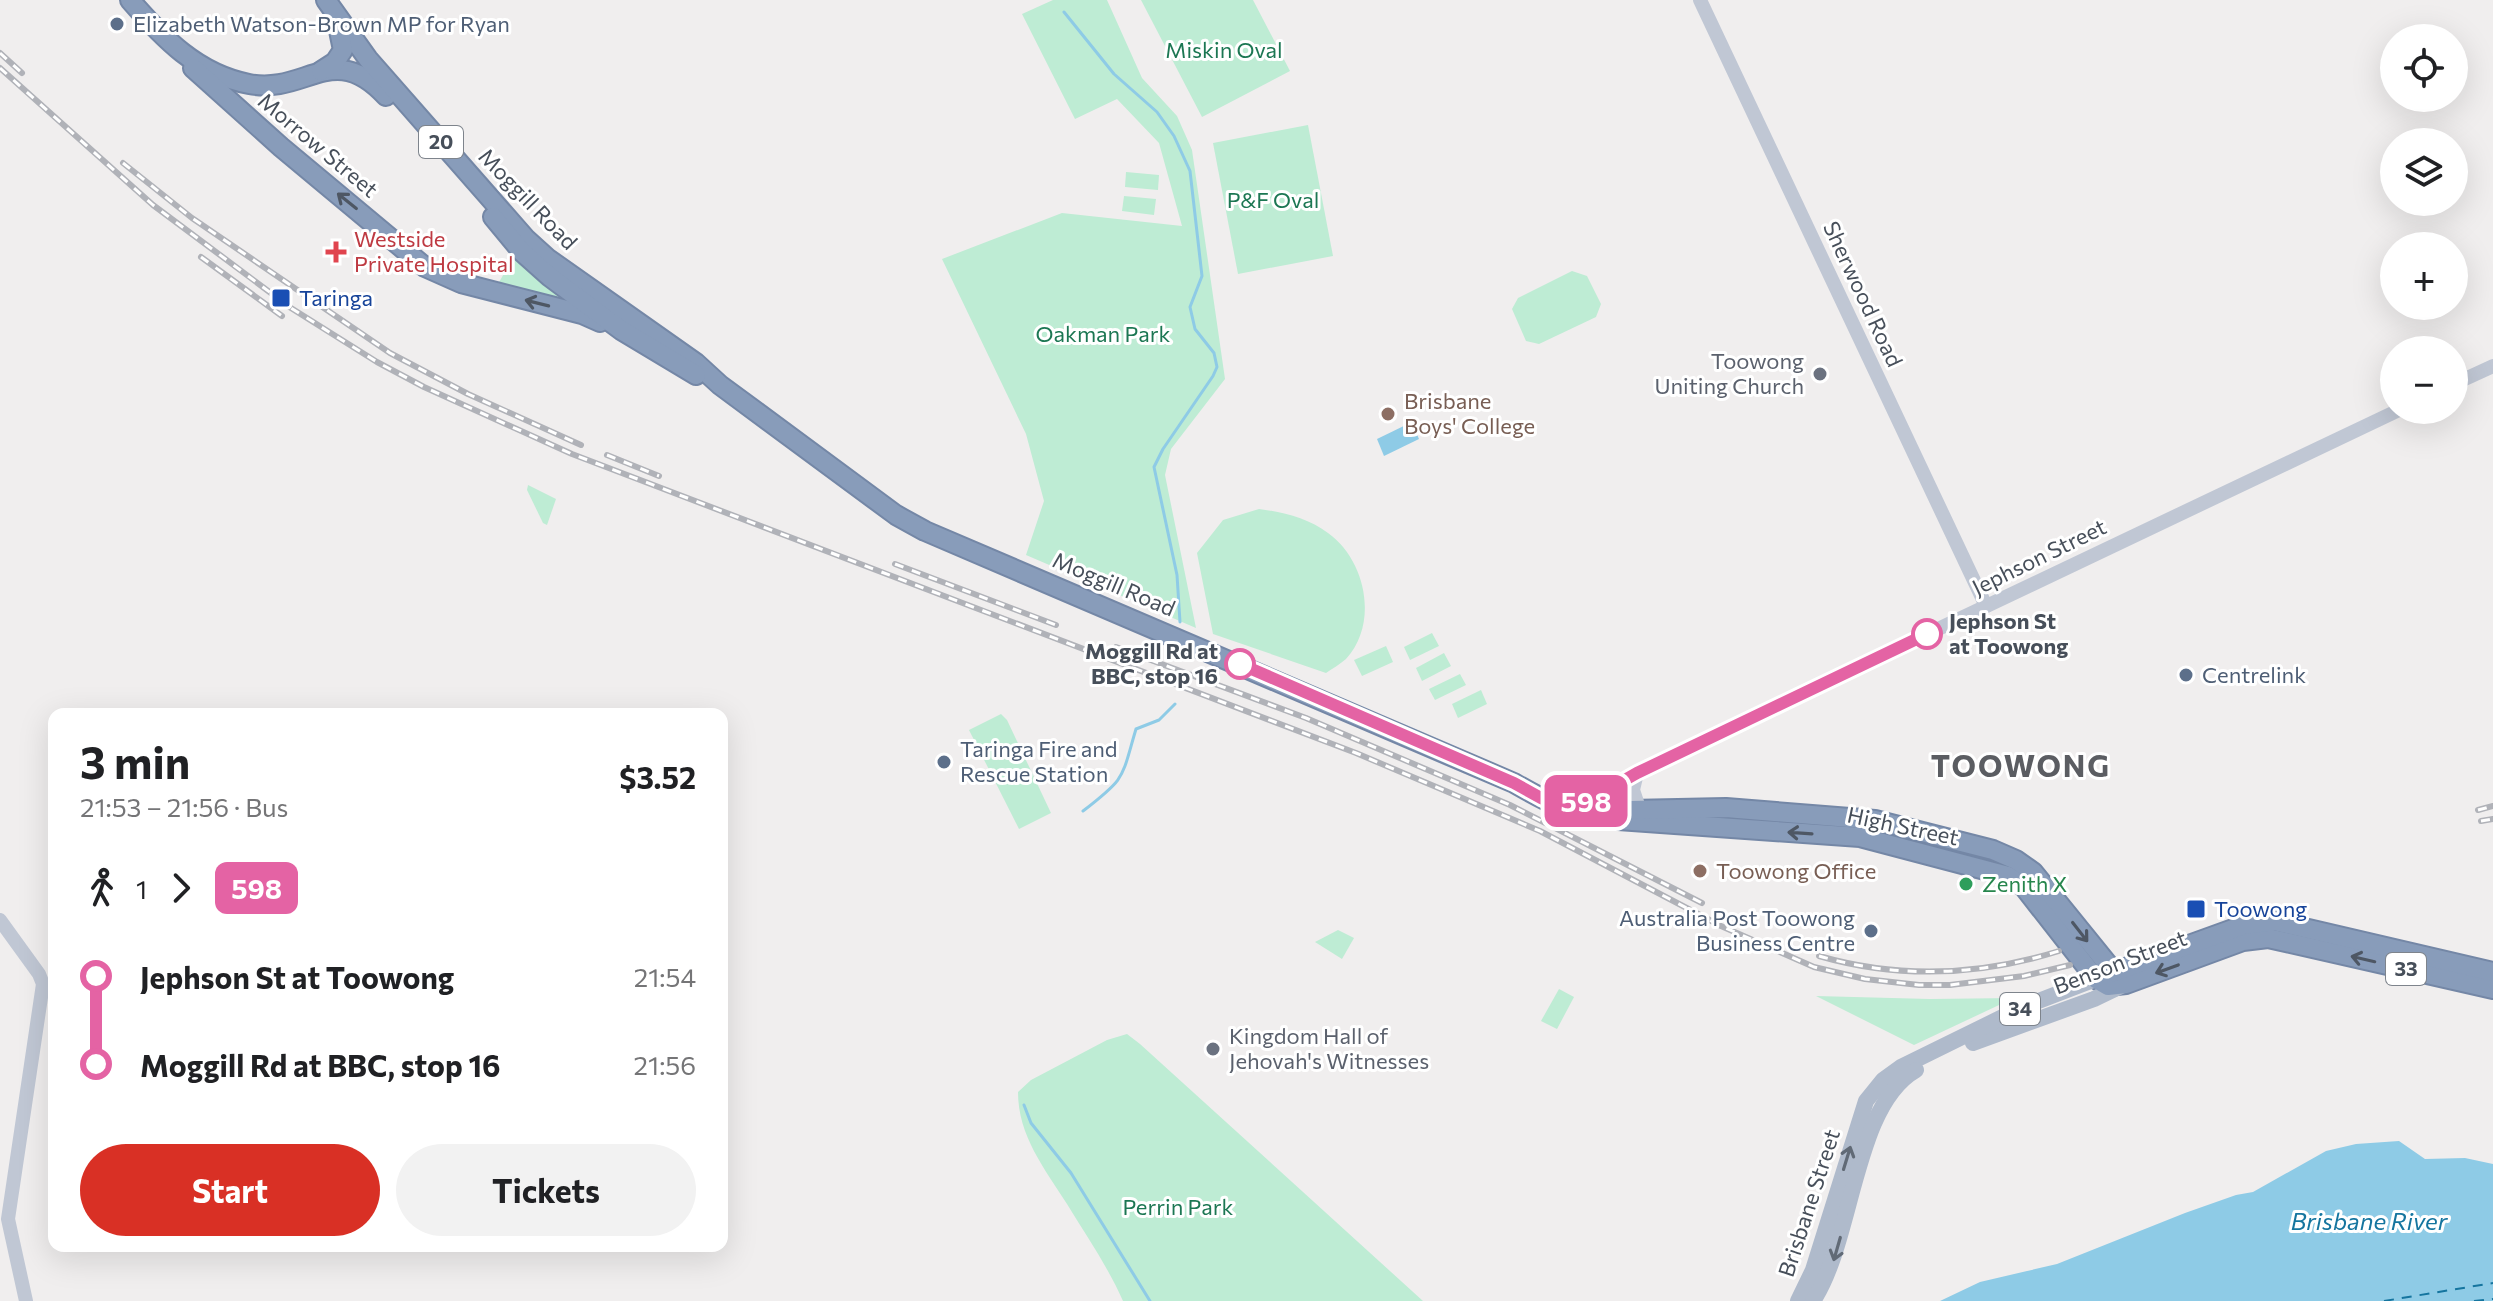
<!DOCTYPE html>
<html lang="en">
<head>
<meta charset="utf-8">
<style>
  body { margin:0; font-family:Commissioner,sans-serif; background:#f2f2f2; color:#202124; height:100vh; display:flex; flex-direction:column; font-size:30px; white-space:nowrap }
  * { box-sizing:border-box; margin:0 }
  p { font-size:26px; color:#757577 }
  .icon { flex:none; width:44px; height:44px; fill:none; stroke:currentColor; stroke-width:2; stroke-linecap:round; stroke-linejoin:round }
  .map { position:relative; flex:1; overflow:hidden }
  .panel { position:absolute; left:48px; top:708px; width:680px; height:544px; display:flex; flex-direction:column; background:#fff; border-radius:16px; box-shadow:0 8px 32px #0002 }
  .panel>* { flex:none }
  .badge { padding:0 16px; border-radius:12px; font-size:28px; line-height:52px }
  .tools { position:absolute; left:2380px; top:24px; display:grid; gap:16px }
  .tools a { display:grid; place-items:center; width:88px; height:88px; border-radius:50%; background:#fff; box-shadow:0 8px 32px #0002; font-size:40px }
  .map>.badge { position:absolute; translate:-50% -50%; box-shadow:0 0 0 4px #fff }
  .legs { display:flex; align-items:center; gap:12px; height:88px; padding:0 32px; font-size:26px }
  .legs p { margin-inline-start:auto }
  .overview { display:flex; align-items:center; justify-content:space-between; height:136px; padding:0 32px }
  h1 { font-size:44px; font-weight:700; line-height:60px }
  .primary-button { display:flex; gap:16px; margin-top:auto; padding:16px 32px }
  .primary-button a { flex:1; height:92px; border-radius:48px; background:#d93025; color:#fff; font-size:32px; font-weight:700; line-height:92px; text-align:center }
  .primary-button a+a { background:#f2f2f2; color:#202124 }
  ul { padding:0 32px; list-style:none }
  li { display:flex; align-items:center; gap:28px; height:88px; font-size:30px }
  li i { display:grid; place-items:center; width:12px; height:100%; margin:0 10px; background:currentColor }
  li i::after { content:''; width:20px; height:20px; margin:-10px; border:6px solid; border-radius:50%; background:#fff }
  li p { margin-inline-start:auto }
  li:first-child i { background:linear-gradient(#0000 50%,currentColor 0) }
  li:last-child i { background:linear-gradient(currentColor 50%,#0000 0) }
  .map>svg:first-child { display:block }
  .green { fill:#beecd4 }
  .water { fill:#8ecbe6 }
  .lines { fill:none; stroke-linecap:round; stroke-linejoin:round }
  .stream { stroke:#8ecbe6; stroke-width:3 }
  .ferry { stroke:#15759f; stroke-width:2; stroke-dasharray:10 8; stroke-linecap:butt }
  .highway-casing { stroke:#7487a6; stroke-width:22 }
  .secondary { stroke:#c0c7d4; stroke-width:14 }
  .primary { stroke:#afbacb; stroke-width:16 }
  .highway { stroke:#889cba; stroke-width:18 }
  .rail-casing { stroke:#b0b2b8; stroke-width:6 }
  .rail { stroke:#fff; stroke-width:3; stroke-dasharray:9; stroke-linecap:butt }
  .oneway { stroke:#4e5764 }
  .oneway2 { stroke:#616a76 }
  .line-1-casing { stroke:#fff; stroke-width:18 }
  .line-1 { stroke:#e463a4; stroke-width:12 }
  .service-dot { fill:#5c6f8a; stroke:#fff; stroke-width:3 }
  .health-dot { fill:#e0444e; stroke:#fff; stroke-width:3 }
  .transit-dot { fill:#1a4fb4; stroke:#fff; stroke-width:3 }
  .worship-dot { fill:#6b7280; stroke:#fff; stroke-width:3 }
  .education-dot { fill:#8d6e63; stroke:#fff; stroke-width:3 }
  .stop-1-dot { fill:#fff; stroke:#e463a4; stroke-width:4 }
  .leisure-dot { fill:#2e9e5b; stroke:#fff; stroke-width:3 }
  .labels { text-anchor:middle; stroke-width:6; stroke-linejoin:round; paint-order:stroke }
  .shield { fill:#fff; stroke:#7e848c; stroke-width:2 }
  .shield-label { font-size:20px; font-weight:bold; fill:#474f5a }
  .service-label { font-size:22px; fill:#4e5e75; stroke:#fff; text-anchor:start }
  .park-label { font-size:22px; fill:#1c7753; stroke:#fff }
  .street-label { font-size:22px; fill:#474f5a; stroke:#fff }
  .health-label { font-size:22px; fill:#be3a42; stroke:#fff; text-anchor:start }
  .transit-label { font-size:22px; fill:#164399; stroke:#fff; text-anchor:start }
  .worship-label { font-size:22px; fill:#5b616d; stroke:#fff; text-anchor:end }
  .education-label { font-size:22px; fill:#785e54; stroke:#fff; text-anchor:start }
  .stop-label { font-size:22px; font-weight:bold; fill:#474f5a; stroke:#fff; text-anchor:start }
  .leisure-label { font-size:22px; fill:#27864d; stroke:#fff; text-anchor:start }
  .water-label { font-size:24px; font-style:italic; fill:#15759f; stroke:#fff }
  .district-label { font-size:30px; font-weight:bold; letter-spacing:2px; fill:#5b5d62; stroke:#fff }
</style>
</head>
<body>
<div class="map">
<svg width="2493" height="1301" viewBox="0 0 2493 1301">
  <rect width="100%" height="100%" fill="#f0eeee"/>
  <!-- green -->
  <g class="green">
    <polygon points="1053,0 1107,0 1142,78 1177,116 1192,150 1225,379 1171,449 1165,475 1196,628 1026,555 1044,501 1026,434 942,259 1062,213 1182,226 1159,143 1117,99 1075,119 1022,14"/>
    <polygon points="1141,0 1253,0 1290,71 1202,117"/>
    <polygon points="1308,125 1333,256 1238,274 1213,143"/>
    <polygon points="1126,172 1159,175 1158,190 1125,187"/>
    <polygon points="1124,196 1156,199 1154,215 1122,211"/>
    <polygon points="514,256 583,307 498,284"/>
    <polygon points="1572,271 1587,276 1601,304 1596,317 1539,344 1526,341 1512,309 1518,298"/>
    <polygon points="528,485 556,499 547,525 543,523 527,490"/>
    <path d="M1259,509C1283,512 1308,518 1328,533C1366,560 1379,623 1346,659C1340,664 1332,669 1326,673L1213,634L1197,553L1223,520Z"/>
    <polygon points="1432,633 1439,646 1410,660 1404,647"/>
    <polygon points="1386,646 1393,662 1362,676 1354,660"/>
    <polygon points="1444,653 1451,666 1422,681 1416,668"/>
    <polygon points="1460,674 1466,685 1435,700 1429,689"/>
    <polygon points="1481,690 1487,704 1458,718 1452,704"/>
    <polygon points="1001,714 1007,720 1051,813 1019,829 969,730"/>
    <polygon points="1338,930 1354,938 1342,959 1315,942"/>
    <polygon points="1559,989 1574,997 1557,1029 1541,1021"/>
    <polygon points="1816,996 1930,999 2014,998 1914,1045"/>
    <path d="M1127,1034L1140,1044L1423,1301H1123C1108,1267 1086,1235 1067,1204C1045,1169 1018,1136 1018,1092L1031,1080L1107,1040Z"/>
  </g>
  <!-- water -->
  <g class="water">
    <polygon points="1412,422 1419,439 1384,456 1377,439"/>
    <polygon points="2399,1141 2425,1159 2465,1158 2493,1164 2493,1301 1940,1301 1980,1282 2057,1264 2185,1213 2236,1195 2253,1192 2326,1151 2356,1144"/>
  </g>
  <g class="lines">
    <!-- stream -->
    <g class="stream">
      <polyline points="1064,12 1114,74 1157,112 1174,136 1190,171 1202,276 1190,307 1195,329 1214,353 1217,367 1213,376 1163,449 1154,467 1177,575 1180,622"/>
      <path d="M1083,811C1127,777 1121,779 1136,729L1159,720L1175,704"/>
      <polyline points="1024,1105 1031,1123 1071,1173 1150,1301"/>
    </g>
    <!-- ferry -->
    <g class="ferry">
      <polyline points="2384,1301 2493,1283"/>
      <polyline points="2474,1301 2493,1299"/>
    </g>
    <defs>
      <g id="highway">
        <path d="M130,0C163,38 197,74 249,84C306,95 333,39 386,96"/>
        <path d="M326,0L368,59L526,239L547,258L696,363L720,385L896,515L925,531L1514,783C1542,799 1571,815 1604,819L1860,837L2008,876L2024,887L2096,979L2108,986L2126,984L2243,941L2268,938L2493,989"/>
        <polyline points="193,68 281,147 425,267 461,283 582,314 600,322"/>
        <polyline points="321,71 335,62 343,50 338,26"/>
        <polyline points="493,217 522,252 550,277 621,330 696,375"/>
        <polyline points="1552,791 1594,805 1630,810 1726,808 1875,820 1993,850 2016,860 2033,872 2114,972 2244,925 2274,921 2493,972"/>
      </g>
    </defs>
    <!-- highway casing -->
    <use href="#highway" class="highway-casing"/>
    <!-- secondary -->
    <g class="secondary">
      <polyline points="1700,0 1986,606"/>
      <polyline points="2454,384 2493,366"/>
      <polyline points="1637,773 1633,790 1640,811"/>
      <polyline points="1581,804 1654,764 2399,410"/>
      <polyline points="0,920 39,974 43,984 8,1219 26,1301"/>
    </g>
    <!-- primary -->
    <g class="primary">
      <polyline points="1973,1043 2094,999 2123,985"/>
      <polyline points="1798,1301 1813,1270 1866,1101 1883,1080 1901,1067 2023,1007 2106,975"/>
      <path d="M1813,1301C1854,1239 1853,1106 1916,1070"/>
    </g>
    <!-- highway -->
    <use href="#highway" class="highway"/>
    <defs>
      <g id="rail">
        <polyline points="0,53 22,73"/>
        <polyline points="0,68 153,205 291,308 377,362 424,387 572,454 1356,753 1540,831 1721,926 1814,967 1865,979 1919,985 1950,985 2024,976 2070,965"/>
        <polyline points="123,163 192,218 390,353 468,394 581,445"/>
        <polyline points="201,257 282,316"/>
        <polyline points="607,455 659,476"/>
        <polyline points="895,564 1056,625"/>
        <polyline points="1116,647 1306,718 1510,805 1702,903"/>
        <polyline points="2478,810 2493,806"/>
        <polyline points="2481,821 2493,819"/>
        <path d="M1819,956C1899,979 1979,976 2059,951"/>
      </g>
    </defs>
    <!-- rail casing -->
    <use href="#rail" class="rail-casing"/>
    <!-- rail -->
    <use href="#rail" class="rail"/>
  </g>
  <!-- one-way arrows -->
  <defs><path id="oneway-shaft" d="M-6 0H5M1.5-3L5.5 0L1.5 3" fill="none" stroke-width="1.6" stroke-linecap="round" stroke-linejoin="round" transform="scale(2)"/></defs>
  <g class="oneway">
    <use href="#oneway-shaft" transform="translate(347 201) rotate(-141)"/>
    <use href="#oneway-shaft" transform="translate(537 303) rotate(-166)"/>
    <use href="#oneway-shaft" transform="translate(1800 833) rotate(-176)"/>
    <use href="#oneway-shaft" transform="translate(2080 932) rotate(52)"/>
    <use href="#oneway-shaft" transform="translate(2363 959) rotate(-167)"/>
    <use href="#oneway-shaft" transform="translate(2167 969) rotate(160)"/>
  </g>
  <g class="oneway2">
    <use href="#oneway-shaft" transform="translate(1847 1158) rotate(-73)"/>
    <use href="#oneway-shaft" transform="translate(1837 1249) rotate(106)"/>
  </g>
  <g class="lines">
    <defs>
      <polyline id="line-1" points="1240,664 1514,783 1541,798 1570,811 1637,773 1927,634"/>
    </defs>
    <!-- line-1 casing -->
    <use href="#line-1" class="line-1-casing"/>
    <!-- line-1 -->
    <use href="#line-1" class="line-1"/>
  </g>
  <!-- markers -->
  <g class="service-dot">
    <circle cx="117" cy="24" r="8"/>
    <circle cx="2186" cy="675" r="8"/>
    <circle cx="944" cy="762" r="8"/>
    <circle cx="1871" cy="931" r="8"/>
  </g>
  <path class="health-dot" d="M332 240h8v8h8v8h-8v8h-8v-8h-8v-8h8z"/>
  <g class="transit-dot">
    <rect x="271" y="288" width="20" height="20" rx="4"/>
    <rect x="2186" y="899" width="20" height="20" rx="4"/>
  </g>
  <g class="worship-dot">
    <circle cx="1820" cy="374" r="8"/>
    <circle cx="1213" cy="1049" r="8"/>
  </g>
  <g class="education-dot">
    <circle cx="1388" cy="414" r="8"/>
    <circle cx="1700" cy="871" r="8"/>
  </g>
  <g class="stop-1-dot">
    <circle cx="1927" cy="634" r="14"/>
    <circle cx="1240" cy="664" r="14"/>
  </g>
  <circle class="leisure-dot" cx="1966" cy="884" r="8"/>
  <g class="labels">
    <!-- shield labels -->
    <g class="shield">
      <rect x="419" y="126" width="44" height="32" rx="6"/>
      <rect x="2386" y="953" width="40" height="32" rx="6"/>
      <rect x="2000" y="993" width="40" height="32" rx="6"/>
    </g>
    <g class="shield-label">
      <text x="441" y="149">20</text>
      <text x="2406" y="976">33</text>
      <text x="2020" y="1016">34</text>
    </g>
    <!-- service labels -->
    <g class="service-label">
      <text x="133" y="32">Elizabeth Watson-Brown MP for Ryan</text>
      <text x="2202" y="683">Centrelink</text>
      <text x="960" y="757">Taringa Fire and<tspan x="960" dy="25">Rescue Station</tspan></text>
      <text x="1855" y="926" text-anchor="end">Australia Post Toowong<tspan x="1855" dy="25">Business Centre</tspan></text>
    </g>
    <!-- park labels -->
    <g class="park-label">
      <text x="1224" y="58">Miskin Oval</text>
      <text x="1273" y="208">P&amp;F Oval</text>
      <text x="1103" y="342">Oakman Park</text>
      <text x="1178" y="1215">Perrin Park</text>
    </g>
    <!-- street labels -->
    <g class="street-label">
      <text transform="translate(318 145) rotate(40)" y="8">Morrow Street</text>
      <text transform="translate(528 199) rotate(46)" y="8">Moggill Road</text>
      <text transform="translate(1863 294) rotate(65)" y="8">Sherwood Road</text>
      <text transform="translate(2039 557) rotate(-26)" y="8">Jephson Street</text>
      <text transform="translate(1114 584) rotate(23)" y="8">Moggill Road</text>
      <text transform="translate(1903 826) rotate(12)" y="8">High Street</text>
      <text transform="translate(2120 962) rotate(-21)" y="8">Benson Street</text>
      <text transform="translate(1809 1203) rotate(-72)" y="8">Brisbane Street</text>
    </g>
    <!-- health labels -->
    <g class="health-label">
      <text x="354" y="247">Westside<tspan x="354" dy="25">Private Hospital</tspan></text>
    </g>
    <!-- transit labels -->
    <g class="transit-label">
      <text x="299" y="306">Taringa</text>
      <text x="2214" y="917">Toowong</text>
    </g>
    <!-- worship labels -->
    <g class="worship-label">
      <text x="1804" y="369">Toowong<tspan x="1804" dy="25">Uniting Church</tspan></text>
      <text x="1229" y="1044" text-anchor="start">Kingdom Hall of<tspan x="1229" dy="25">Jehovah's Witnesses</tspan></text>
    </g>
    <!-- education labels -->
    <g class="education-label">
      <text x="1404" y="409">Brisbane<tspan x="1404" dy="25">Boys' College</tspan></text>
      <text x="1716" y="879">Toowong Office</text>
    </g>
    <!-- stop labels -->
    <g class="stop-label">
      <text x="1949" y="629">Jephson St<tspan x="1949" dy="25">at Toowong</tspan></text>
      <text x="1218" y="659" text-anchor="end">Moggill Rd at<tspan x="1218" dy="25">BBC, stop 16</tspan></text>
    </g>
    <!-- leisure labels -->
    <g class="leisure-label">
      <text x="1982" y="892">Zenith X</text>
    </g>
    <!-- water labels -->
    <g class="water-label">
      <text x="2369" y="1230">Brisbane River</text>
    </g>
    <!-- district labels -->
    <g class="district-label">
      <text x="2021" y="777">TOOWONG</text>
    </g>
  </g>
</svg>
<div class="tools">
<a><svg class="icon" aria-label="locate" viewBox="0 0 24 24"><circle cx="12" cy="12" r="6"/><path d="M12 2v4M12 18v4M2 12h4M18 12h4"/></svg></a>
<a><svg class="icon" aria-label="layers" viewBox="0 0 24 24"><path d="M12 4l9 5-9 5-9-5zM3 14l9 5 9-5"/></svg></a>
<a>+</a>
<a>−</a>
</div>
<b class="badge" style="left:1586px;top:801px;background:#e463a4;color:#fff">598</b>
<section class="panel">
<div class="overview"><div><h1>3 min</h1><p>21:53 – 21:56 · Bus</p></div><b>$3.52</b></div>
<div class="legs"><svg class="icon" aria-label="walk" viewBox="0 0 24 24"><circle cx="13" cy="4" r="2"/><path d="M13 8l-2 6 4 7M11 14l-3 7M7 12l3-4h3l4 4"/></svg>1<svg class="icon" aria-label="forward" viewBox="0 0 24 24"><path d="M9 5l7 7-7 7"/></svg><b class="badge" style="background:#e463a4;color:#fff">598</b></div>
<ul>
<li><i style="color:#e463a4"></i><b>Jephson St at Toowong</b><p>21:54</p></li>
<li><i style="color:#e463a4"></i><b>Moggill Rd at BBC, stop 16</b><p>21:56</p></li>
</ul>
<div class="primary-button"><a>Start</a><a>Tickets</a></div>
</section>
</div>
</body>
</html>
